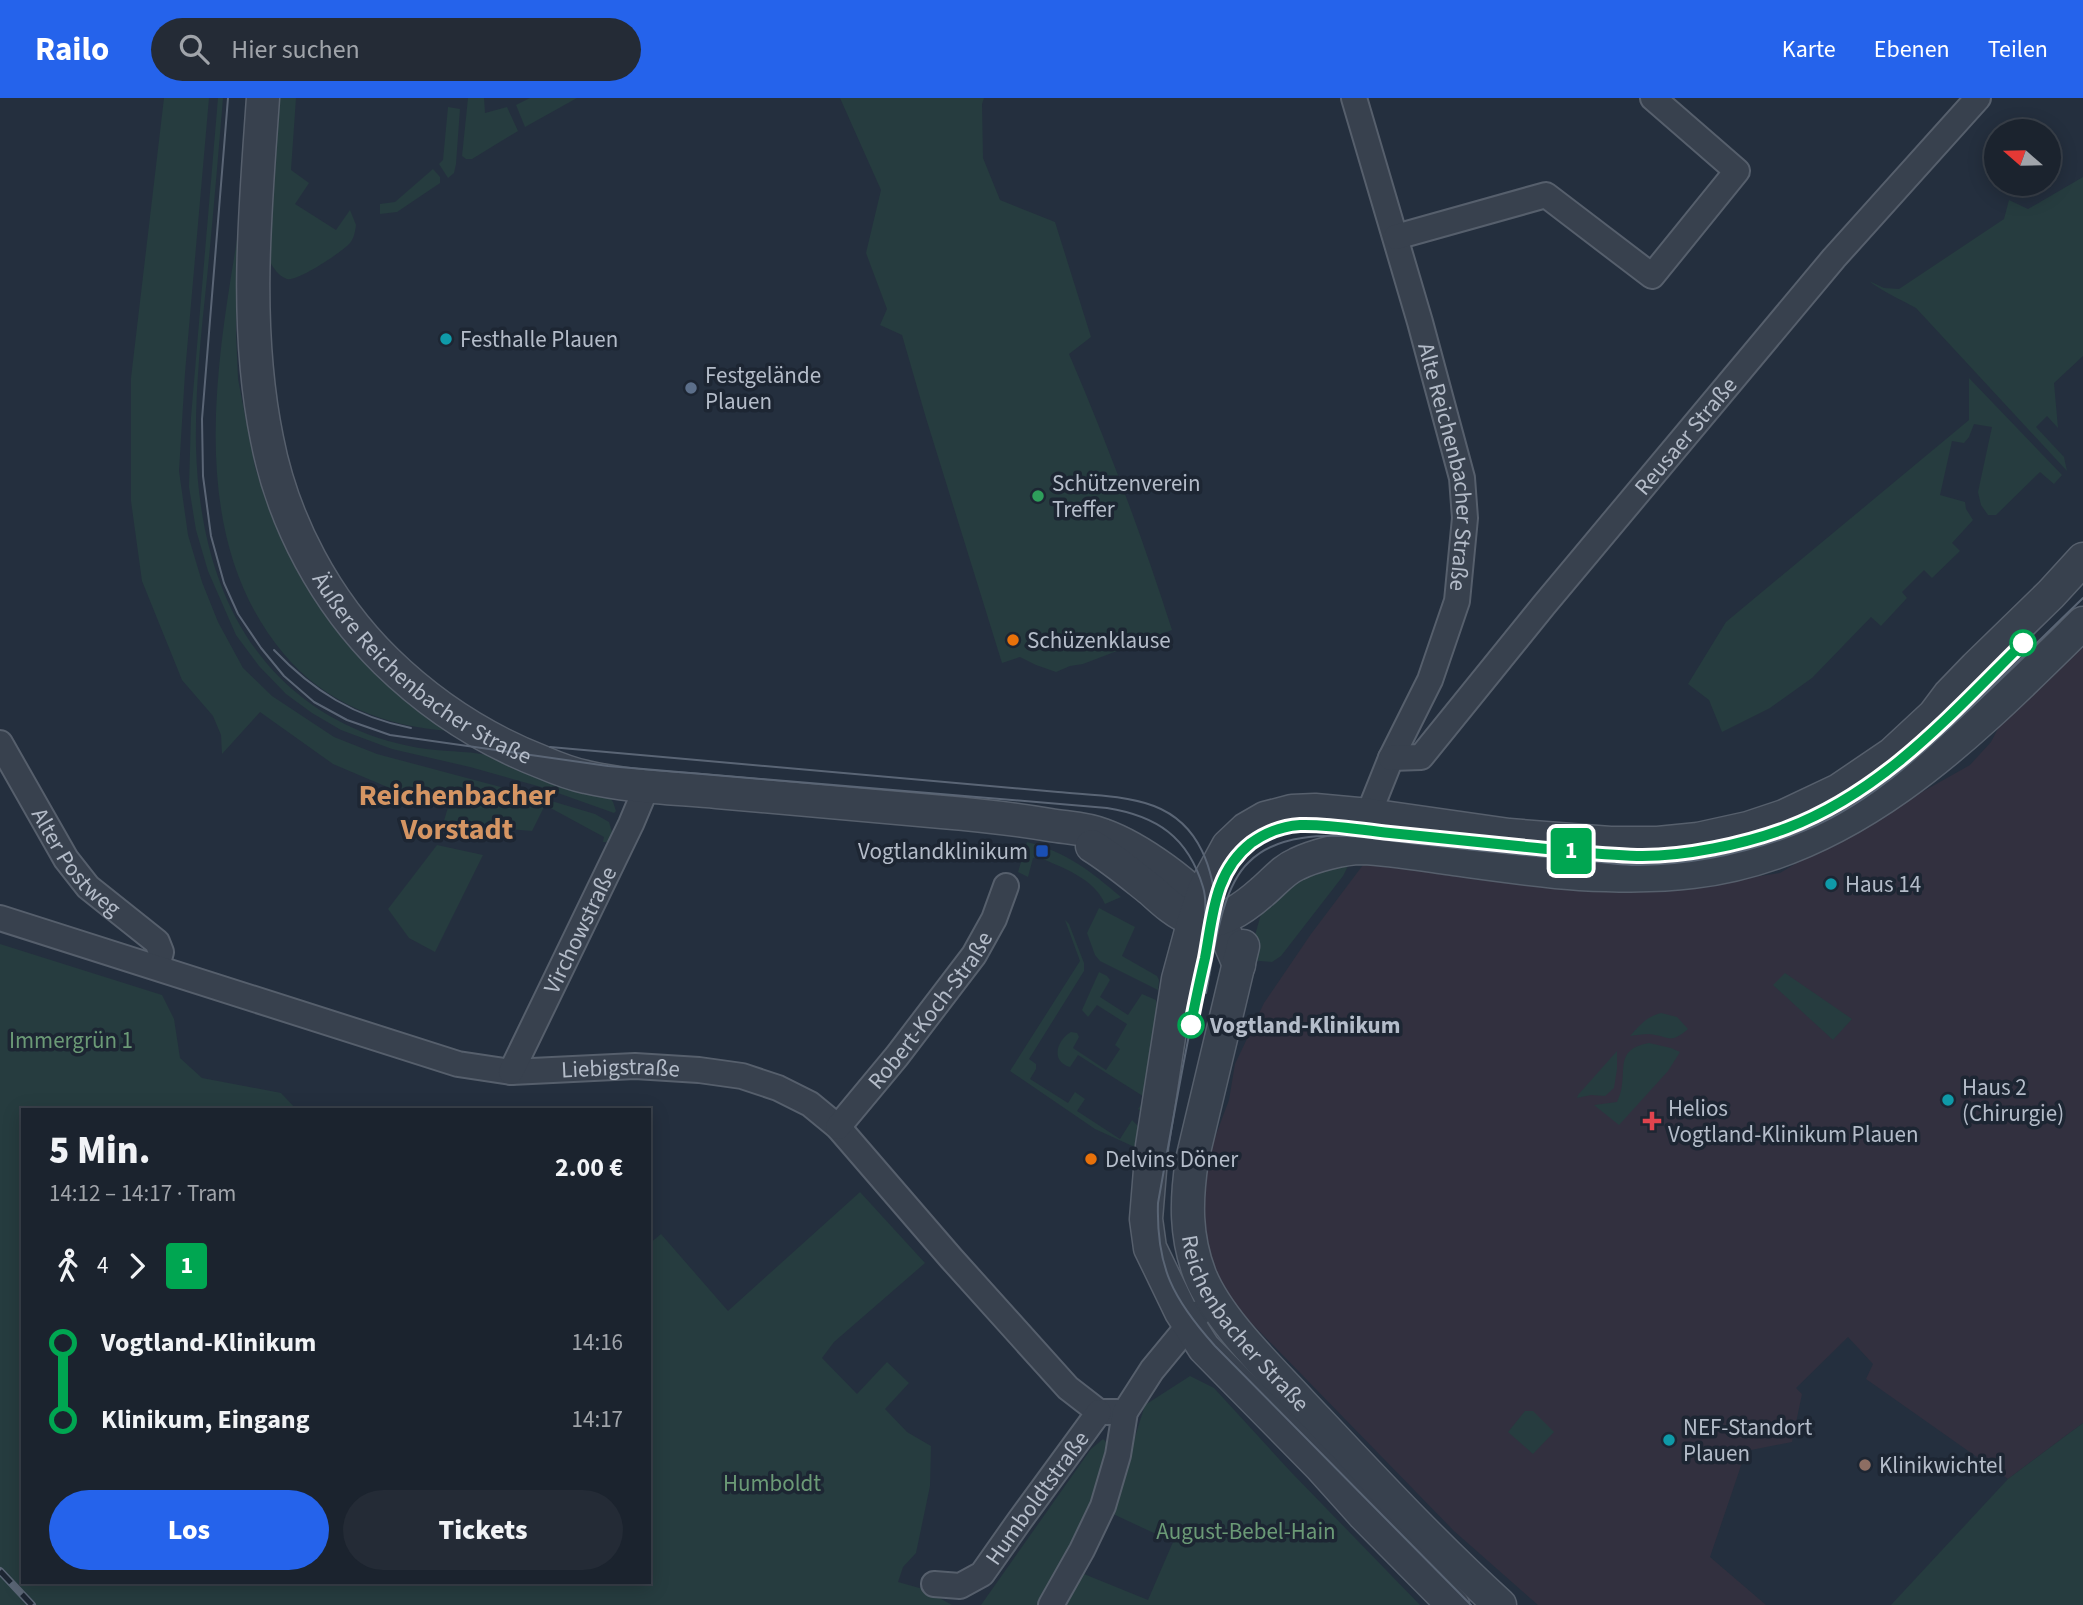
<!DOCTYPE html>
<html lang="de">
<head>
<meta charset="utf-8">
<style>
  body { margin:0; font-family:"Source Sans 3",sans-serif; background:#242b36; color:#f1f3f6; height:100vh; display:flex; flex-direction:column; font-size:26px; white-space:nowrap }
  * { box-sizing:border-box; margin:0 }
  p { font-size:23px; color:#a0a4aa }
  .icon { flex:none; width:38px; height:38px; fill:none; stroke:currentColor; stroke-width:2; stroke-linecap:round; stroke-linejoin:round }
  .map { position:relative; flex:1; overflow:hidden }
  .drawer { position:absolute; left:21px; top:1010px; width:630px; height:476px; display:flex; flex-direction:column; background:#1b232e; border-radius:0px; box-shadow:0 4px 18px #0003,0 0 0 2px #39404a }
  .drawer>* { flex:none }
  .badge { padding:0 14px; border-radius:5px; font-size:24px; line-height:46px }
  .needle { width:46px; rotate:290deg }
  .buttons { position:absolute; left:1984px; top:21px; display:grid; gap:14px }
  .buttons a { display:grid; place-items:center; width:77px; height:77px; border-radius:50%; background:#1b232e; box-shadow:0 4px 18px #0003,0 0 0 2px #39404a; font-size:35px }
  .map>.badge { position:absolute; translate:-50% -50%; box-shadow:0 0 0 4px #fff }
  .legs { display:flex; align-items:center; gap:10px; height:77px; padding:0 28px; font-size:23px }
  .legs p { margin-inline-start:auto }
  .overview { display:flex; align-items:center; justify-content:space-between; height:119px; padding:0 28px }
  h1 { font-size:38px; font-weight:800; line-height:52px }
  .primary-button { display:flex; gap:14px; margin-top:auto; padding:14px 28px }
  .primary-button a { flex:1; height:80px; border-radius:42px; background:#2563eb; color:#fff; font-size:28px; font-weight:800; line-height:80px; text-align:center }
  .primary-button a+a { background:#242b36; color:#f1f3f6 }
  ul { padding:0 28px; list-style:none }
  li { display:flex; align-items:center; gap:24px; height:77px; font-size:26px }
  li i { display:grid; place-items:center; width:10px; height:100%; margin:0 9px; background:currentColor }
  li i::after { content:''; width:18px; height:18px; margin:-9px; border:5px solid; border-radius:50%; background:#1b232e }
  li p { margin-inline-start:auto }
  li:first-child i { background:linear-gradient(#0000 50%,currentColor 0) }
  li:last-child i { background:linear-gradient(currentColor 50%,#0000 0) }
  header { display:flex; align-items:center; gap:42px; box-sizing:border-box; height:98px; padding:0 35px; background:#2563eb; color:#fff }
  header strong { font-size:33px }
  nav { display:flex; gap:38px; margin-inline-start:auto; font-size:24px }
  .search { width:490px; height:63px; background:#242b36; display:flex; align-items:center; gap:18px; box-sizing:border-box; padding:0 24px; border-radius:38px; color:#a0a4aa; font-size:26px }
  .map>svg:first-child { display:block }
  .medical { fill:#32303f }
  .green { fill:#263c3f }
  .lines { fill:none; stroke-linecap:round; stroke-linejoin:round }
  .minor-casing { stroke:#565f6c; stroke-width:28 }
  .tertiary-casing { stroke:#565f6c; stroke-width:35 }
  .minor { stroke:#38414e; stroke-width:24 }
  .tertiary { stroke:#38414e; stroke-width:32 }
  .tram { stroke:#5a6575; stroke-width:2 }
  .rail-casing { stroke:#5a6575; stroke-width:8 }
  .rail { stroke:#1d2633; stroke-width:5; stroke-dasharray:16; stroke-linecap:butt }
  .line-1-casing { stroke:#fff; stroke-width:16 }
  .line-1 { stroke:#00a651; stroke-width:10 }
  .culture-dot { fill:#0f9aa8; stroke:#1d2633; stroke-width:2.5 }
  .service-dot { fill:#5c6f8a; stroke:#1d2633; stroke-width:2.5 }
  .leisure-dot { fill:#2e9e5b; stroke:#1d2633; stroke-width:2.5 }
  .food-dot { fill:#e8710a; stroke:#1d2633; stroke-width:2.5 }
  .stop-1-dot { fill:#fff; stroke:#00a651; stroke-width:3.5 }
  .transit-dot { fill:#1a4fb4; stroke:#1d2633; stroke-width:2.5 }
  .health-dot { fill:#e0444e; stroke:#1d2633; stroke-width:2.5 }
  .education-dot { fill:#8d6e63; stroke:#1d2633; stroke-width:2.5 }
  .labels { text-anchor:middle; stroke-width:7; stroke-linejoin:round; paint-order:stroke }
  .poi-label { font-size:23px; fill:#b4bcc9; stroke:#1d2633; text-anchor:start }
  .street-label { font-size:23px; fill:#b4bcc9; stroke:#1d2633 }
  .stop-label { font-size:23px; font-weight:bold; fill:#b4bcc9; stroke:#1d2633; text-anchor:start }
  .park-label { font-size:23px; fill:#6b9a76; stroke:#1d2633 }
  .district-label { font-size:30px; font-weight:bold; fill:#d59563; stroke:#1d2633 }
</style>
</head>
<body>
<header>
<strong>Railo</strong>
<div class="search"><svg class="icon" aria-label="search" viewBox="0 0 24 24"><circle cx="10" cy="10" r="6"/><path d="M15 15l6 6"/></svg>Hier suchen</div>
<nav><a>Karte</a><a>Ebenen</a><a>Teilen</a></nav>
</header>
<div class="map">
<svg width="2083" height="1507" viewBox="0 0 2083 1507">
  <rect width="100%" height="100%" fill="#242f3e"/>
  <!-- medical -->
  <polygon class="medical" points="2083,542 2083,1325 2008,1381 1866,1281 1873,1266 1848,1239 1796,1290 1802,1296 1792,1344 1746,1353 1710,1459 1766,1507 1538,1507 1454,1433 1228,1201 1216,1181 1199,1127 1208,1058 1229,1002 1235,966 1264,905 1311,836 1366,763 1650,789 1734,782 1780,775 1820,751 1871,727 1899,707 1970,667 1991,644 2004,619"/>
  <!-- green -->
  <g class="green">
    <polygon points="164,0 209,0 185,275 179,373 188,437 202,484 218,524 243,570 272,598 334,639 377,656 538,699 595,716 609,724 612,734 610,744 603,744 604,739 545,707 532,733 443,726 449,706 406,697 333,666 260,614 222,656 221,637 213,618 182,582 142,483 131,403 131,280"/>
    <path d="M218,0H223C218,60 213,120 207,180C201,236 195,292 196,349C199,466 239,577 351,629C374,640 402,648 427,651C450,654 474,653 496,659C533,668 570,684 607,696L613,704L616,713L614,715L541,689L470,669L392,651L341,632L312,615L286,596L259,568L236,537L208,473L196,432L189,389L191,319Z"/>
    <path d="M278,0H296L291,72L309,85L295,106L336,132L350,112L356,127C355,134 354,142 348,147C340,155 297,184 287,181C278,178 273,169 268,161Z"/>
    <polygon points="468,0 484,0 485,15 507,9 518,33 472,61 466,61 462,58"/>
    <polygon points="530,0 577,0 525,29 516,7"/>
    <path d="M840,0H984L982,6L983,60L1000,102L1055,124L1091,239L1069,256C1108,347 1142,438 1172,532L1083,566L1070,568L1056,574L1036,567L1020,559L1002,565L926,320L902,237L880,227L887,211L866,155L881,92Z"/>
    <polygon points="448,9 460,11 456,66 454,75 448,80 439,66 443,62"/>
    <polygon points="433,71 440,79 440,85 397,114 380,116 380,106 395,104"/>
    <path d="M2083,79V258L2054,285L2058,330L2047,318L2036,329L2064,359L2067,373L1916,210C1900,201 1883,194 1869,183L1884,190L1899,191L2004,121L2009,102L2028,111Z"/>
    <path d="M238,136L236,235L238,281L255,369L268,408L292,456L450,633C386,629 324,605 283,555C187,439 215,273 238,136Z"/>
    <polygon points="1969,280 2062,377 2054,386 2040,374 1996,417 1988,417 1981,407 1978,394 1992,329 1974,326 1969,339 1964,345 1952,343 1940,397 1965,404 1966,411 1973,422 1952,445 1960,453 1932,480 1924,472 1902,494 1907,500 1881,528 1871,519 1812,580 1770,610 1722,634 1709,602 1688,586 1726,524 1969,322"/>
    <path d="M1027,744C1067,754 1090,773 1121,799L1105,806C1094,780 1063,770 1038,759L1033,760L1028,779L1018,774Z"/>
    <polygon points="437,747 483,757 435,854 409,840 388,811"/>
    <polygon points="1351,762 1343,778 1281,858 1272,864 1248,862 1261,816 1291,783"/>
    <polygon points="1099,810 1135,829 1122,858 1157,878 1159,882 1158,892 1100,863 1095,857 1087,835"/>
    <polygon points="1065,822 1069,826 1084,865 1084,873 1029,961 1036,966 1036,971 1030,981 1068,1005 1075,994 1085,1001 1077,1013 1120,1041 1132,1022 1139,1029 1139,1051 1095,1031 1010,973 1080,863"/>
    <polygon points="0,846 162,897 174,921 180,960 202,980 281,995 296,1011 23,1012 23,1484 649,1484 649,1146 661,1136 728,1213 860,1094 925,1165 834,1244 822,1260 857,1296 887,1264 909,1285 885,1311 907,1334 931,1348 930,1388 916,1455 903,1469 898,1484 923,1491 952,1507 0,1507"/>
    <path d="M1099,874L1107,878L1110,882L1100,899L1128,917L1142,896L1156,902L1157,917L1144,1015L1138,1011L1146,1000L1078,957L1070,969C1050,963 1057,942 1071,934L1077,935L1079,939L1073,950L1106,972L1120,951L1115,947L1127,926L1097,907L1088,919L1082,912Z"/>
    <polygon points="1785,875 1852,921 1833,942 1773,887"/>
    <path d="M1661,915L1677,919L1688,931C1670,947 1669,938 1649,936C1643,936 1636,937 1630,938C1640,927 1646,919 1661,915Z"/>
    <path d="M1649,945L1671,950L1680,954L1668,973L1619,1027L1594,1007L1617,1004C1631,977 1610,952 1649,945Z"/>
    <polygon points="1617,953 1617,971 1614,990 1605,998 1591,997 1577,1000 1578,997"/>
    <polygon points="1190,1278 1214,1290 1290,1373 1420,1507 1065,1507 1084,1476 1148,1502 1173,1444 1111,1415 1145,1307"/>
    <polygon points="1525,1313 1533,1313 1554,1334 1533,1356 1508,1334"/>
    <polygon points="2083,1325 2083,1507 1891,1507 2008,1381"/>
    <polygon points="1103,1341 1107,1345 1097,1391 1069,1455 1037,1507 981,1507 1091,1351"/>
  </g>
  <g class="lines">
    <defs>
      <g id="minor">
        <path id="s1" d="M1354,0L1420,224L1462,380L1465,420L1457,503L1430,582L1391,660L1371,710L1359,750"/>
        <polyline points="1396,139 1546,97 1652,178 1737,73 1653,0"/>
        <path id="s2" d="M0,645L66,761L88,789L157,844L161,854L157,869"/>
        <path id="s3" d="M1391,660L1421,659L1544,507L1834,160L1978,0"/>
        <path id="s4" d="M0,820L458,966L511,974L635,968L699,972L742,978L778,990L810,1006L838,1029L951,1160L1068,1290L1099,1314H1125"/>
        <path id="s5" d="M511,974L631,726L647,688"/>
        <path id="s6" d="M838,1029L897,958L974,857L994,821L1006,788"/>
        <path id="s7" d="M934,1486L960,1488L982,1476L1020,1422L1099,1314"/>
        <polyline points="1051,1507 1082,1452 1103,1408 1118,1357 1125,1314 1152,1272 1199,1215"/>
      </g>
      <g id="tertiary">
        <path id="s8" d="M263,0C255,114 244,228 267,341C283,424 326,504 386,563C432,608 483,641 542,664C556,670 571,676 586,679C629,689 674,690 717,694C792,701 867,708 942,714C978,717 1014,721 1050,727C1068,730 1086,730 1103,737C1139,750 1192,788 1215,819C1226,833 1232,851 1239,867"/>
        <path d="M1092,748C1113,761 1132,777 1151,792C1163,803 1177,816 1192,821C1216,831 1245,809 1262,794C1274,784 1283,772 1297,766C1313,758 1344,750 1362,750C1390,751 1418,756 1446,760C1490,766 1536,773 1580,776C1618,778 1655,779 1693,774C1855,755 1972,634 2083,525"/>
        <path id="s9" d="M1243,848L1192,1062C1186,1102 1185,1138 1200,1177C1218,1222 1269,1270 1302,1306C1366,1374 1430,1443 1500,1507"/>
        <polyline points="1453,1507 1364,1417 1321,1369 1204,1250 1181,1214 1150,1150 1146,1121 1152,1048 1178,881 1194,822 1204,792 1228,748 1246,731 1265,720 1292,713 1315,712 1369,717 1509,737 1610,745 1658,745 1698,741 1748,730 1784,718 1839,692 1892,656 1934,617 1949,597 1976,569 2051,496 2083,461"/>
      </g>
    </defs>
    <!-- minor casing -->
    <use href="#minor" class="minor-casing"/>
    <!-- tertiary casing -->
    <use href="#tertiary" class="tertiary-casing"/>
    <!-- minor -->
    <use href="#minor" class="minor"/>
    <!-- tertiary -->
    <use href="#tertiary" class="tertiary"/>
    <!-- tram -->
    <g class="tram">
      <path d="M228,0L202,321L203,378L211,438L224,485L238,516L261,550L284,578L314,604L347,622L390,637L608,668L1107,710C1157,718 1188,739 1203,789C1207,802 1205,818 1204,832C1201,867 1195,902 1189,937C1178,993 1168,1049 1158,1105C1156,1169 1173,1201 1215,1248L1471,1507"/>
      <path d="M274,552C313,593 355,619 411,630"/>
      <path d="M550,649L1058,694C1089,697 1124,697 1154,708C1201,726 1214,773 1217,818"/>
      <polyline points="1217,797 1230,766 1252,745 1277,731 1299,727 1345,730"/>
      <path d="M1206,895C1214,856 1220,791 1249,764C1263,750 1282,743 1302,740C1337,734 1375,741 1409,745C1467,751 1524,758 1581,762C1600,764 1621,767 1640,767C1692,766 1745,755 1793,737C1867,710 1923,655 1979,602C2013,568 2048,534 2083,500"/>
    </g>
    <defs>
      <polyline id="rail" points="0,1473 32,1507"/>
    </defs>
    <!-- rail casing -->
    <use href="#rail" class="rail-casing"/>
    <!-- rail -->
    <use href="#rail" class="rail"/>
  </g>
  <g class="lines">
    <defs>
      <path id="line-1" d="M1191,927C1195,904 1200,882 1205,860C1213,818 1214,774 1251,745C1265,735 1283,728 1300,727C1330,726 1360,732 1390,735C1439,740 1488,745 1537,750C1570,753 1604,757 1637,758C1683,759 1745,746 1787,730C1884,693 1951,616 2023,545"/>
    </defs>
    <!-- line-1 casing -->
    <use href="#line-1" class="line-1-casing"/>
    <!-- line-1 -->
    <use href="#line-1" class="line-1"/>
  </g>
  <!-- markers -->
  <g class="culture-dot">
    <circle cx="446" cy="241" r="7"/>
    <circle cx="1831" cy="786" r="7"/>
    <circle cx="1948" cy="1002" r="7"/>
    <circle cx="1669" cy="1342" r="7"/>
  </g>
  <circle class="service-dot" cx="691" cy="290" r="7"/>
  <circle class="leisure-dot" cx="1038" cy="398" r="7"/>
  <g class="food-dot">
    <circle cx="1013" cy="542" r="7"/>
    <circle cx="1091" cy="1061" r="7"/>
  </g>
  <g class="stop-1-dot">
    <circle cx="2023" cy="545" r="12"/>
    <circle cx="1191" cy="927" r="12"/>
  </g>
  <rect class="transit-dot" x="1035" y="746" width="14" height="14" rx="3.5"/>
  <path class="health-dot" d="M1648.5 1012.5h7v7h7v7h-7v7h-7v-7h-7v-7h7z"/>
  <circle class="education-dot" cx="1865" cy="1367" r="7"/>
  <g class="labels">
    <!-- poi labels -->
    <g class="poi-label">
      <text x="460" y="249">Festhalle Plauen</text>
      <text x="705" y="285">Festgelände<tspan x="705" dy="26">Plauen</tspan></text>
      <text x="1052" y="393">Schützenverein<tspan x="1052" dy="26">Treffer</tspan></text>
      <text x="1027" y="550">Schüzenklause</text>
      <text x="1028" y="761" text-anchor="end">Vogtlandklinikum</text>
      <text x="1845" y="794">Haus 14</text>
      <text x="1962" y="997">Haus 2<tspan x="1962" dy="26">(Chirurgie)</tspan></text>
      <text x="1668" y="1018">Helios<tspan x="1668" dy="26">Vogtland-Klinikum Plauen</tspan></text>
      <text x="1105" y="1069">Delvins Döner</text>
      <text x="1683" y="1337">NEF-Standort<tspan x="1683" dy="26">Plauen</tspan></text>
      <text x="1879" y="1375">Klinikwichtel</text>
    </g>
    <!-- street labels -->
    <g class="street-label">
      <text dy="8" stroke="none"><textPath href="#s3" startOffset="446">Reusaer Straße</textPath></text>
      <text dy="8" stroke="none"><textPath href="#s1" startOffset="382">Alte Reichenbacher Straße</textPath></text>
      <text dy="8" stroke="none"><textPath href="#s8" startOffset="630">Äußere Reichenbacher Straße</textPath></text>
      <text dy="8" stroke="none"><textPath href="#s2" startOffset="142">Alter Postweg</textPath></text>
      <text dy="8" stroke="none"><textPath href="#s5" startOffset="158">Virchowstraße</textPath></text>
      <text dy="8" stroke="none"><textPath href="#s6" startOffset="149">Robert-Koch-Straße</textPath></text>
      <text dy="8" stroke="none"><textPath href="#s4" startOffset="644">Liebigstraße</textPath></text>
      <text dy="8" stroke="none"><textPath href="#s9" startOffset="401">Reichenbacher Straße</textPath></text>
      <text dy="8" stroke="none"><textPath href="#s7" startOffset="145">Humboldtstraße</textPath></text>
    </g>
    <!-- stop labels -->
    <g class="stop-label">
      <text x="1210" y="935">Vogtland-Klinikum</text>
    </g>
    <!-- park labels -->
    <g class="park-label">
      <text x="71" y="950">Immergrün 1</text>
      <text x="772" y="1393">Humboldt</text>
      <text x="1246" y="1441">August-Bebel-Hain</text>
    </g>
    <!-- district labels -->
    <g class="district-label">
      <text x="457" y="707">Reichenbacher<tspan x="457" dy="34">Vorstadt</tspan></text>
    </g>
  </g>
</svg>
<div class="buttons">
<a><svg class="needle" viewBox="-14 -14 28 28"><path d="M0-13l5 13h-10z" fill="#e53935"/><path d="M0 13l5-13h-10z" fill="#a0a4aa"/></svg></a>
</div>
<b class="badge" style="left:1571px;top:753px;background:#00a651;color:#fff">1</b>
<section class="drawer">
<div class="overview"><div><h1>5 Min.</h1><p>14:12 – 14:17 · Tram</p></div><b>2.00 €</b></div>
<div class="legs"><svg class="icon" aria-label="walk" viewBox="0 0 24 24"><circle cx="13" cy="4" r="2"/><path d="M13 8l-2 6 4 7M11 14l-3 7M7 12l3-4h3l4 4"/></svg>4<svg class="icon" aria-label="forward" viewBox="0 0 24 24"><path d="M9 5l7 7-7 7"/></svg><b class="badge" style="background:#00a651;color:#fff">1</b></div>
<ul>
<li><i style="color:#00a651"></i><b>Vogtland-Klinikum</b><p>14:16</p></li>
<li><i style="color:#00a651"></i><b>Klinikum, Eingang</b><p>14:17</p></li>
</ul>
<div class="primary-button"><a>Los</a><a>Tickets</a></div>
</section>
</div>
</body>
</html>
